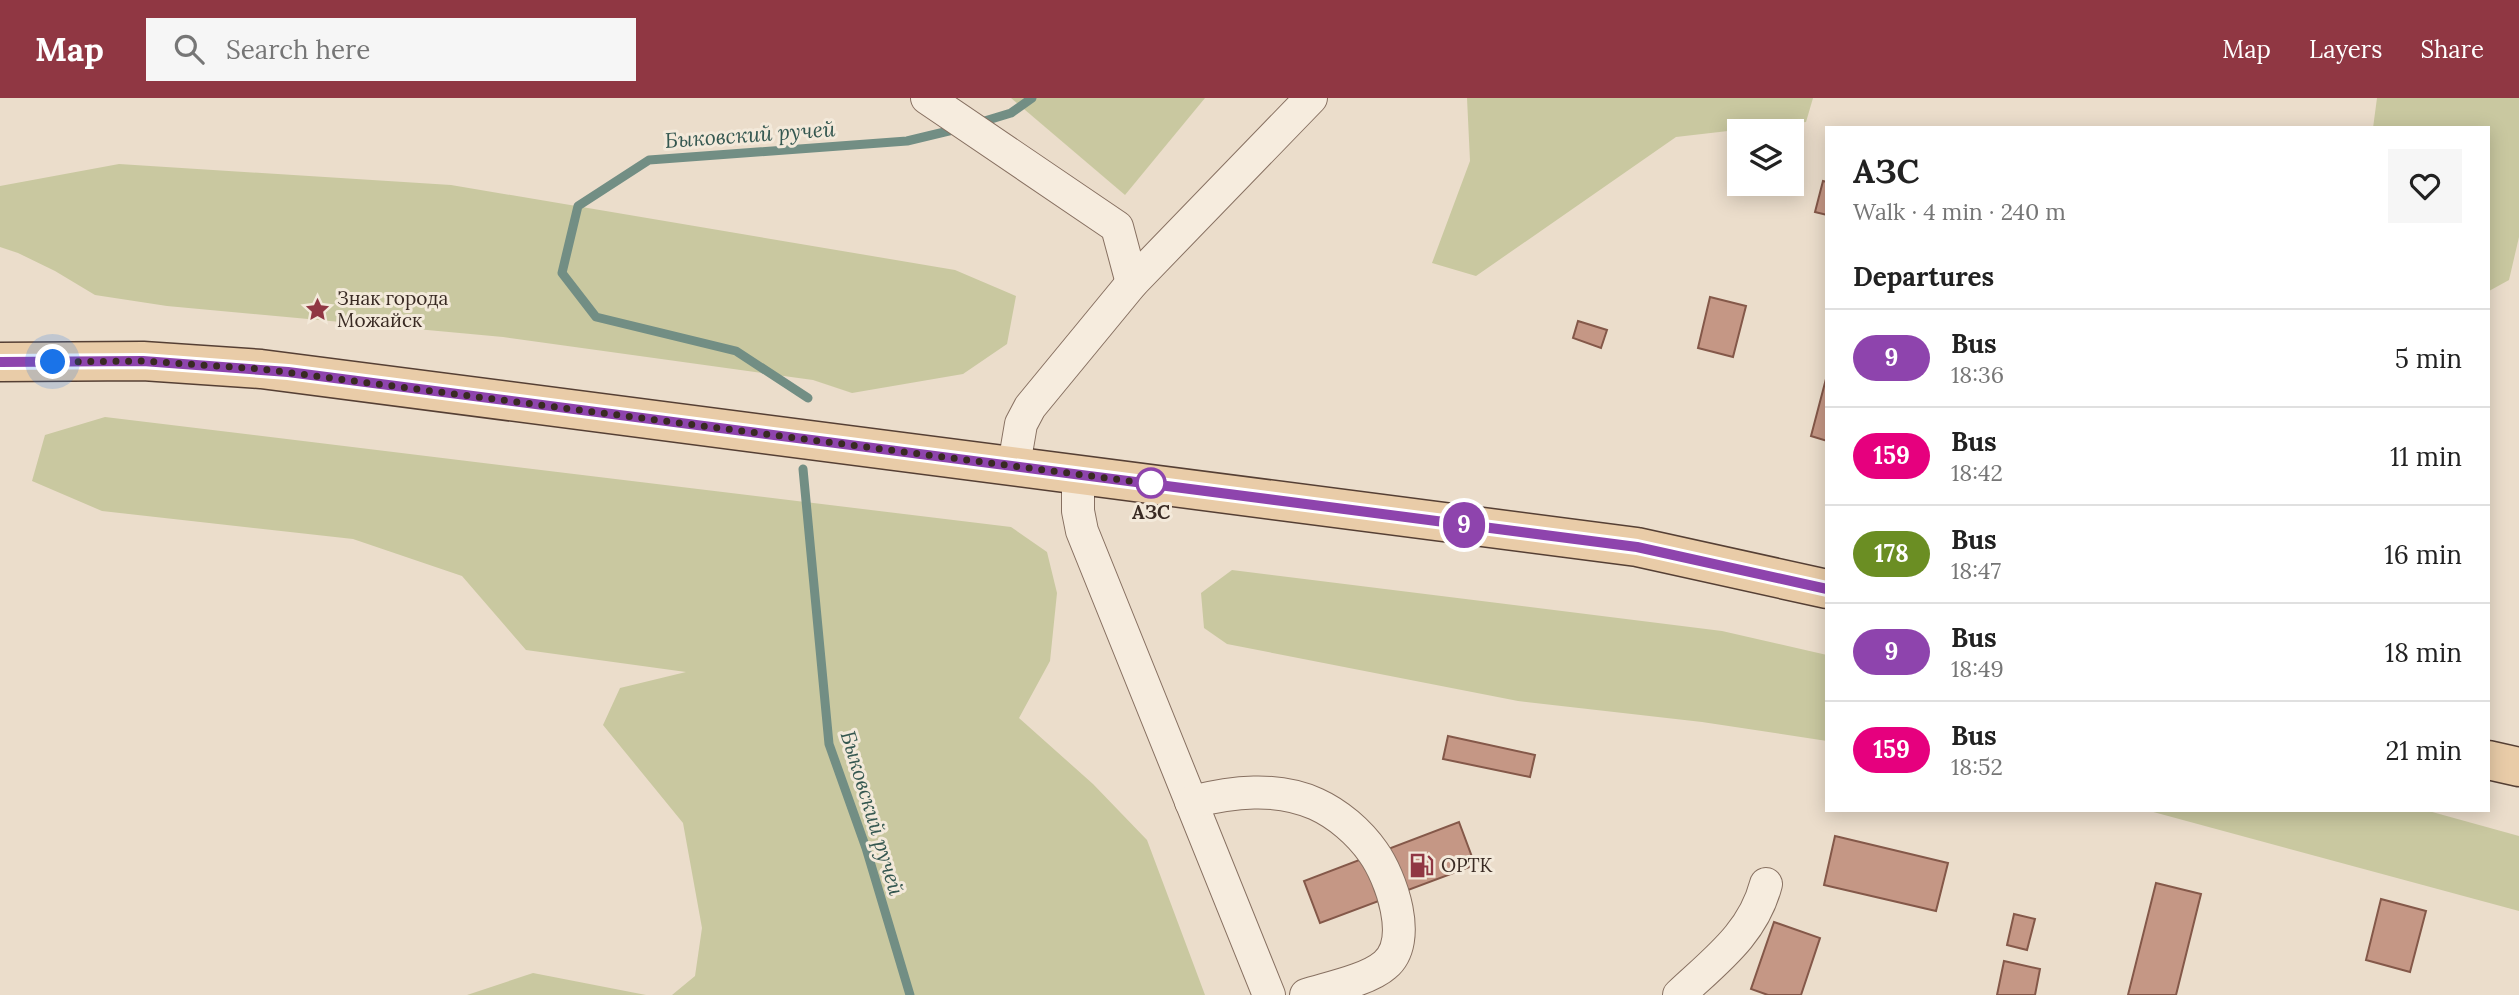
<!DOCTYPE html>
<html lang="en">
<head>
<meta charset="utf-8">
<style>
  body { margin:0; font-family:Lora,serif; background:#f6f6f6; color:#222; height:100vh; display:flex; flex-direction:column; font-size:26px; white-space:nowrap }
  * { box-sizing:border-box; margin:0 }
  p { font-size:23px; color:#767676 }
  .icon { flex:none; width:38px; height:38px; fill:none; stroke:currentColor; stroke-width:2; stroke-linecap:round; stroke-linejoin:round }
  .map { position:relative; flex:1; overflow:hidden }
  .panel { position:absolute; left:1825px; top:28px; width:665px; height:686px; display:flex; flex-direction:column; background:#fff; border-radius:0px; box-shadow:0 4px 18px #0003 }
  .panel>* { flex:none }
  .badge { padding:0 14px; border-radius:23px; font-size:24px; line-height:46px }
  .fabs { position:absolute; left:1727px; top:21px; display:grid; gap:14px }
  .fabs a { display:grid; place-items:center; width:77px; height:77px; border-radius:0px; background:#fff; box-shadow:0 4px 18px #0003; font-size:35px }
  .you { position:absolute; width:35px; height:35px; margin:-18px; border:5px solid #fff; border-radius:50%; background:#1a73e8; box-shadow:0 0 0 10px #1a73e833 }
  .map>.badge { position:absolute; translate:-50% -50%; box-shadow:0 0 0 4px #fff }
  h2 { padding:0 28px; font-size:26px; line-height:63px }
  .round { display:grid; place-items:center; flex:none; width:74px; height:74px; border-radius:0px; background:#f6f6f6 }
  .summary { display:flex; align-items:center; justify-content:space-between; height:119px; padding:0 28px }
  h1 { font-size:33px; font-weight:800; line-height:52px }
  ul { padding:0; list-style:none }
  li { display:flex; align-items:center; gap:21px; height:98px; padding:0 28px; border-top:2px solid #e0e0e0 }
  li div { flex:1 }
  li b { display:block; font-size:26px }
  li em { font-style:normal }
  li .badge { min-width:77px; font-weight:700; text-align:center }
  header { display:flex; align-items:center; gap:42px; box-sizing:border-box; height:98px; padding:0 35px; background:#903743; color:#fff }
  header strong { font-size:33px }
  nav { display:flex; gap:38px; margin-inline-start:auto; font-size:24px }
  .search { width:490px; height:63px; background:#f6f6f6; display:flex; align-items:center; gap:18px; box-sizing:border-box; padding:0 24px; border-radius:0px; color:#767676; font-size:26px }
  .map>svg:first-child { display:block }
  .green { fill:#c9c8a0 }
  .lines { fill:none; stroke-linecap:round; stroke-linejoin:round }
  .stream { stroke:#728e84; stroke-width:9 }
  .building { fill:#c59785; stroke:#845849; stroke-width:2 }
  .minor-casing { stroke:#877061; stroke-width:34 }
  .major-casing { stroke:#553f34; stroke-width:41 }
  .minor { stroke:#f6ecde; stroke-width:32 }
  .major { stroke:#e9cca8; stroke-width:38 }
  .line-casing { stroke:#fff; stroke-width:16 }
  .line { stroke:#8e44ad; stroke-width:10 }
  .walk { stroke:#392a23; stroke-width:7; stroke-dasharray:0 12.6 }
  .stop-dot { fill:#fff; stroke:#8e44ad; stroke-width:3.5 }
  .labels { text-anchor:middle; stroke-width:6; stroke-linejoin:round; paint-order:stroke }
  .poi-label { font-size:19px; fill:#392a23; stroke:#f3e9da; text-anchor:start }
  .stop-label { font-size:19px; font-weight:bold; fill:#392a23; stroke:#f3e9da }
  .water-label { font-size:21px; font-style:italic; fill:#345750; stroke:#f3e9da }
</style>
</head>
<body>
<header>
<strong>Map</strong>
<div class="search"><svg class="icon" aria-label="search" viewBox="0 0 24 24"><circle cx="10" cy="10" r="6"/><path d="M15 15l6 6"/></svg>Search here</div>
<nav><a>Map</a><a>Layers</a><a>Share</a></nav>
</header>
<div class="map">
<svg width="2519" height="897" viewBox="0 0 2519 897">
  <rect width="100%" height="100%" fill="#ebddcb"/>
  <!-- green -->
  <g class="green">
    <polygon points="1011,0 1205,0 1125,97"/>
    <polygon points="1467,0 1813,0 1806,24 1676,39 1476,178 1432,165 1470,63"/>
    <polygon points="2377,0 2519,0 2519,139 2509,182 2489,193 2488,30 2373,30"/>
    <polygon points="119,66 451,87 955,172 1016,198 1007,246 963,276 852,295 813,282 503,239 167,208 95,197 55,173 18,155 0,149 0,88"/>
    <polygon points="105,319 1011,429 1047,454 1057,495 1050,563 1019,620 1093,686 1147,742 1205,897 672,897 695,878 702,830 683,725 603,627 620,590 686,574 526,552 462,478 353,441 102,413 32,383 45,337"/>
    <polygon points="1232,472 1722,533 1827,557 1827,643 1702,624 1518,603 1227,546 1204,530 1201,495"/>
    <polygon points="2146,712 2425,712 2519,738 2519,813"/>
    <polygon points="533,875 646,897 467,897"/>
  </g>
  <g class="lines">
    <!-- stream -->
    <g class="stream">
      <polyline points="978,25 1011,15 1032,0"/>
      <polyline points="808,300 736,253 596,219 562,175 578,108 649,62 907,43 957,31"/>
      <polyline points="803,371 829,646 866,750 910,897"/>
    </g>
  </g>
  <!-- building -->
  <g class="building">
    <polygon points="1823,83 1827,84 1827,117 1815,114"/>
    <polygon points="1710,199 1746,208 1733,259 1698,250"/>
    <polygon points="1578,223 1607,232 1601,250 1573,240"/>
    <polygon points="1827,277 1827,343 1811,338"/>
    <polygon points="1448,638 1535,657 1530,679 1443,661"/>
    <polygon points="1459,724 1475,767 1320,825 1304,783"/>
    <polygon points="1835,738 1948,765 1936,813 1824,787"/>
    <polygon points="2156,785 2201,796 2176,897 2128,897"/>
    <polygon points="2381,801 2426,813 2410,874 2366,862"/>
    <polygon points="2014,816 2035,821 2027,852 2007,847"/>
    <polygon points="1774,824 1820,840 1801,897 1768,897 1751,891"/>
    <polygon points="2004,863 2040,871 2035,897 1997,897"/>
  </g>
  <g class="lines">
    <defs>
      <g id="minor">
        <polyline points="927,0 1117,129 1132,185"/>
        <polyline points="1014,367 1021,326 1030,309 1132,185 1311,0"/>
        <polyline points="1078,376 1078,413 1082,433 1269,897"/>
        <path d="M1191,704C1232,694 1276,688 1316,706C1338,716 1359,734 1373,754C1391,779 1414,843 1385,867C1368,882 1328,890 1306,897"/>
        <path d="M1679,897C1715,863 1753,836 1766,786"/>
      </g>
      <g id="major">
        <polyline points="0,264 143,263 261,271 1637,449 1827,491"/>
        <polyline points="2488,662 2519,669"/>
      </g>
    </defs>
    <!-- minor casing -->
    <use href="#minor" class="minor-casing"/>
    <!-- major casing -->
    <use href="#major" class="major-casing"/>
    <!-- minor -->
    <use href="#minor" class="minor"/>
    <!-- major -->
    <use href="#major" class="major"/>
  </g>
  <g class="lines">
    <defs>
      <polyline id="line" points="0,264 143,263 288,274 1637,449 1827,491"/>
    </defs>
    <!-- line casing -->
    <use href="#line" class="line-casing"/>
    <!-- line -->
    <use href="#line" class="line"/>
    <!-- walk -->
    <polyline class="walk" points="53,264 143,263 261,271 1153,386 1151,385"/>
  </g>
  <!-- icons -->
  <defs>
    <symbol id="sight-bare" viewBox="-9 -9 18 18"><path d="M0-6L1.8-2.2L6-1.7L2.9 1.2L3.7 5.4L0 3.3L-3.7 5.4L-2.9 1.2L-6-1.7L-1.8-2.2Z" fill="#903743" stroke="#f3e9da" stroke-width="2.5" paint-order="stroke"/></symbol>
    <symbol id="fuel-bare" viewBox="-9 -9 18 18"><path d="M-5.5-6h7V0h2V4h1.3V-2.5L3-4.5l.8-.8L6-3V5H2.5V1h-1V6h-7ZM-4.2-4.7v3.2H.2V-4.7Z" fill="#903743" stroke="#f3e9da" stroke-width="2.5" paint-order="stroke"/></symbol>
  </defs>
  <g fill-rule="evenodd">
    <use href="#sight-bare" x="300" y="194" width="35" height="35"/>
    <use href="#fuel-bare" x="1404" y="750" width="35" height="35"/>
  </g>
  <!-- markers -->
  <circle class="stop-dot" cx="1151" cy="385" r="14"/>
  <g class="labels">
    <!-- poi labels -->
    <g class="poi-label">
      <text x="337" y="207">Знак города<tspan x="337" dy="22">Можайск</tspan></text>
      <text x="1441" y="774">ОРТК</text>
    </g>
    <!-- stop labels -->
    <g class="stop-label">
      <text x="1151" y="421">АЗС</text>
    </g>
    <!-- water labels -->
    <g class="water-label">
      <text transform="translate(750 37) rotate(-4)" y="7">Быковский ручей</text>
      <text transform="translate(872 715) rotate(73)" y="7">Быковский ручей</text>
    </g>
  </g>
</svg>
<div class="fabs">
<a><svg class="icon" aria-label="layers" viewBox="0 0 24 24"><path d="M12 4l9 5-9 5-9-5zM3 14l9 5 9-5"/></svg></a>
</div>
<div class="you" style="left:53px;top:264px"></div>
<b class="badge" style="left:1464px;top:427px;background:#8e44ad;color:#fff">9</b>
<section class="panel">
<div class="summary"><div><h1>АЗС</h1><p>Walk · 4 min · 240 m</p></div><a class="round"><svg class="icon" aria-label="heart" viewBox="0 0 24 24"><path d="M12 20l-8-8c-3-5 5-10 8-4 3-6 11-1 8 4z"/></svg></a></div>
<h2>Departures</h2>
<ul>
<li><span class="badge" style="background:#8e44ad;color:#fff">9</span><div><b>Bus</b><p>18:36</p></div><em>5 min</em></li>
<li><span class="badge" style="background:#e6007e;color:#fff">159</span><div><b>Bus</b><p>18:42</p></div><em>11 min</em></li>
<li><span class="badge" style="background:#6b8e23;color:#fff">178</span><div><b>Bus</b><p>18:47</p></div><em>16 min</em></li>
<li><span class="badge" style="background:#8e44ad;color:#fff">9</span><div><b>Bus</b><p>18:49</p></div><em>18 min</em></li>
<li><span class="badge" style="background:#e6007e;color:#fff">159</span><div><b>Bus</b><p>18:52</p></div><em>21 min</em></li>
</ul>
</section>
</div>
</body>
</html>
